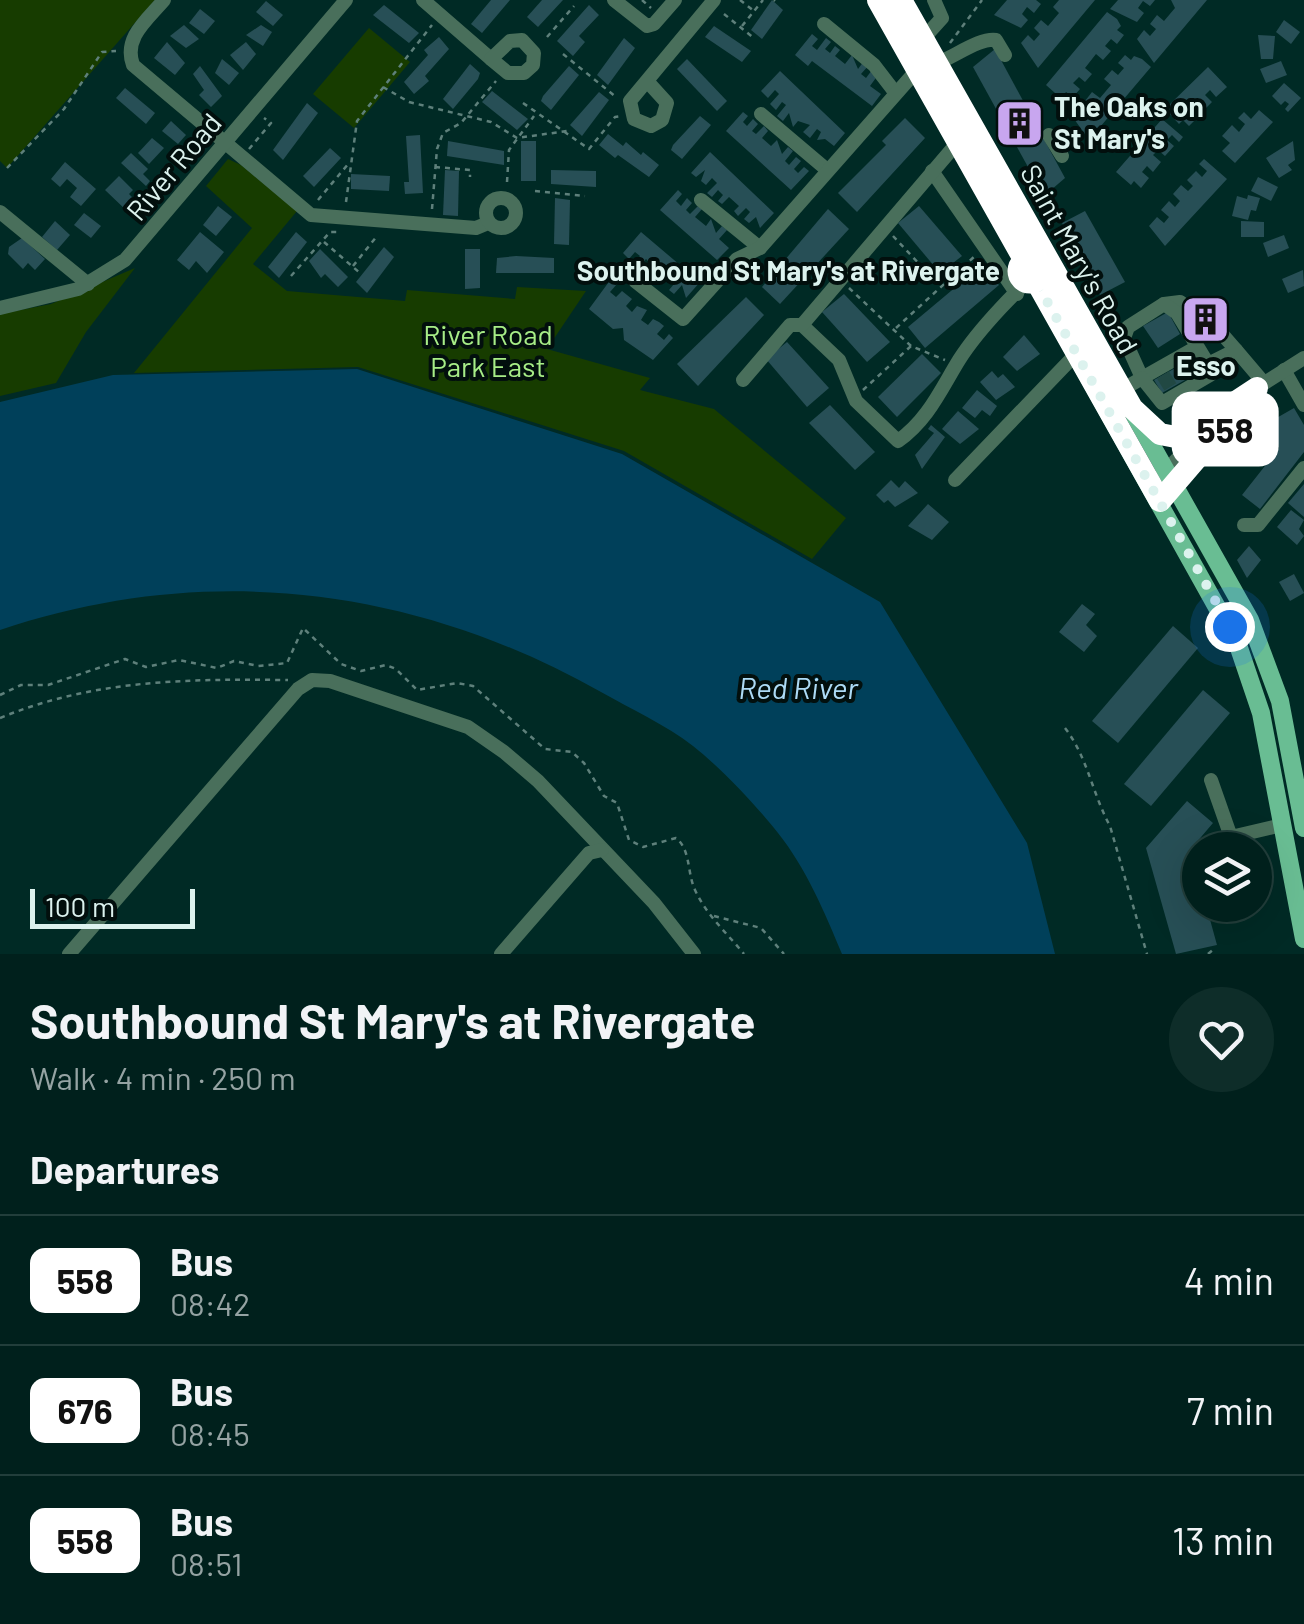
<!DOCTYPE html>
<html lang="en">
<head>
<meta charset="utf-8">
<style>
  body { margin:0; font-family:Barlow,sans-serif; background:#0e2d29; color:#f1f3f6; height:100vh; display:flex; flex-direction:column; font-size:38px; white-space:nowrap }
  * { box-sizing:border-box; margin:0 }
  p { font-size:32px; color:#95a3a3 }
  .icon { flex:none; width:55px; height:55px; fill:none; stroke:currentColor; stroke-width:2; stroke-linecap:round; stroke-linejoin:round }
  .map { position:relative; height:954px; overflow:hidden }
  .drawer { display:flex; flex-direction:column; background:#00201c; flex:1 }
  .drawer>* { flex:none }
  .badge { padding:0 20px; border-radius:15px; font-size:35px; line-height:65px }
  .tools { position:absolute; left:1182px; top:832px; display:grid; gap:20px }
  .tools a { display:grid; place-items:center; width:90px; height:90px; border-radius:50%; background:#00201c; box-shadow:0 10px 40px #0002,0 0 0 2px #223e3b; font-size:50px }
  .scale { position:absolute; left:30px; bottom:25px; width:165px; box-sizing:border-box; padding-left:10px; border:5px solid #dcf2ee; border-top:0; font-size:28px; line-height:35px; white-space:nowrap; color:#dcf2ee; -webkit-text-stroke:8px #020f0d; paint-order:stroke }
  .you { position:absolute; width:50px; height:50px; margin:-25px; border:8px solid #fff; border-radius:50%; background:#1a73e8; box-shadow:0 0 0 15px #1a73e833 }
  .map>.badge { position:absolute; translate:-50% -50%; box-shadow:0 0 0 5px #fff }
  h2 { padding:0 30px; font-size:38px; line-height:90px }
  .round { display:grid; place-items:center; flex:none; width:105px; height:105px; border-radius:52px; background:#0e2d29 }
  .overview { display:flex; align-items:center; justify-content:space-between; height:170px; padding:0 30px }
  h1 { font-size:48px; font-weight:700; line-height:75px }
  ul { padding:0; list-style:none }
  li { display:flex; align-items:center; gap:30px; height:130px; padding:0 30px; border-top:2px solid #223e3b }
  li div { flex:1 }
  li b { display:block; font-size:38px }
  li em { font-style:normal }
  li .badge { min-width:110px; font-weight:700; text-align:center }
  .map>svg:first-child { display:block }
  .green { fill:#173c00 }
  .water { fill:#00405a }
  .building { fill:#274f56 }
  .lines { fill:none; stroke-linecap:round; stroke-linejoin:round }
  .minor-tunnel { stroke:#214843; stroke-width:14; stroke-dasharray:14 7; stroke-linecap:butt }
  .path { stroke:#5e807b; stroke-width:2.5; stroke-dasharray:5 5; stroke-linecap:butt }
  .minor { stroke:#496f5b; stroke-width:14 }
  .major { stroke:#69bd93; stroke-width:18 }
  .line-casing { stroke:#fff; stroke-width:22 }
  .line { stroke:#fff; stroke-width:15 }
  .walk { stroke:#dcf2ee; stroke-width:10; stroke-dasharray:0 18 }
  .stop-dot { fill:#fff; stroke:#fff; stroke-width:5 }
  .labels { text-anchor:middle; stroke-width:8; stroke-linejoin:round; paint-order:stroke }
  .poi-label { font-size:28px; font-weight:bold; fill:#dcf2ee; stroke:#020f0d; text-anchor:start }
  .street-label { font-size:28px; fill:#dcf2ee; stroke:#020f0d }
  .stop-label { font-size:28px; font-weight:bold; fill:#dcf2ee; stroke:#020f0d; text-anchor:end }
  .park-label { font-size:28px; fill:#a7ed87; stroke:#020f0d }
  .water-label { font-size:30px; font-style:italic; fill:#addbf6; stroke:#020f0d }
</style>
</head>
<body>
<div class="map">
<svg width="1304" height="954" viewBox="0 0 1304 954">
  <rect width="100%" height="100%" fill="#002a25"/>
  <!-- green -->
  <g class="green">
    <polygon points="0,0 155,0 7,168 0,161"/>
    <polygon points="369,28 410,62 354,128 313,94"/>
    <polygon points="228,159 241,165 297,211 253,264 287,291 405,301 407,290 515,299 517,287 586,291 547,349 650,378 640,390 714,409 846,518 812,559 624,451 358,367 134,373 252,228 206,186"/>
    <polygon points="135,268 86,332 56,383 0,396 0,314 51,304"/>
  </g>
  <!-- water -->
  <path class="water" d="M357,369L622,454L880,602L1027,843L1055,954H842C825,913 806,868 778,833C755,804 722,769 693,746C666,725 631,709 601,692C413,586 206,561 0,630V402L113,375Z"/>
  <!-- building -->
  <g class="building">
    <polygon points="491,0 510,0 482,33 471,24"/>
    <polygon points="542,0 563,0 538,27 527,17"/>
    <polygon points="772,0 783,10 762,39 751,30"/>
    <polygon points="1007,0 1036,0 1041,4 1034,13 1027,7 1022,14 1028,20 1021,28 994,15"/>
    <polygon points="1059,0 1095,0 1038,68 1021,43 1028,35 1034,41 1040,34 1034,28 1041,20 1048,26 1059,13 1053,7"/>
    <polygon points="1118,0 1155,0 1150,6 1143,1 1138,8 1144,13 1137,22 1110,9"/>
    <polygon points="1171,0 1207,0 1154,63 1137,39 1144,30 1150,36 1156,29 1150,24 1157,15 1164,21 1175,8"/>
    <polygon points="266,1 283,15 273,26 256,12"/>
    <polygon points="384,5 419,33 409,43 373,15"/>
    <polygon points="589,5 599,15 579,36 585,42 573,56 557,41"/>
    <polygon points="200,9 215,21 204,34 189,23"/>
    <polygon points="1107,12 1117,19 1121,26 1117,30 1124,35 1117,44 1111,39 1105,46 1111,51 1103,60 1096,54 1085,68 1092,74 1085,82 1079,77 1073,83 1080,89 1073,97 1066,92 1063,96 1055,93 1046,85"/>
    <polygon points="1284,20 1300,32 1291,44 1276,32"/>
    <polygon points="184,25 199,39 186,48 170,36"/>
    <polygon points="261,25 272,32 263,46 246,35"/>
    <polygon points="714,26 751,51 742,62 705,37"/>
    <polygon points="812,34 818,39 812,46 817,50 826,38 831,42 825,49 830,53 835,46 840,50 835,56 845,64 852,55 858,69 864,61 869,65 861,74 866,78 872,70 878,75 870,86 881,94 872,106 812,61 808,66 795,55"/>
    <polygon points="1258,35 1275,36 1273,59 1261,59"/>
    <polygon points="439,37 449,49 425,76 429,81 414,94 404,82 428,55 424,50"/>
    <polygon points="624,38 635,48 608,85 597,75"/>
    <polygon points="167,42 185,63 175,75 154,58"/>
    <polygon points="246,42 256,54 243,70 230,55"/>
    <polygon points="995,49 1065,178 1044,196 973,67"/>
    <polygon points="1125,55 1131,60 1134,56 1142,59 1151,67 1089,140 1072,116 1079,107 1086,113 1092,106 1085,101 1092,92 1100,98 1111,85 1104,79 1112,70 1118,75 1124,68 1118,63"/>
    <polygon points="222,59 239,73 229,85 215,73"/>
    <polygon points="687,59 727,101 717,111 677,69"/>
    <polygon points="1281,61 1287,75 1266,83 1260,69"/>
    <polygon points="470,64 480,73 478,79 453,109 443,99"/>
    <polygon points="200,66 222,96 211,107 199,95 204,90 193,74"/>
    <polygon points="569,66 579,75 551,110 541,101 543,96"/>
    <polygon points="1208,67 1227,87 1216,97 1210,90 1205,95 1212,102 1203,111 1196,105 1191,110 1198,117 1189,126 1183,120 1179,124 1165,109"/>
    <polygon points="780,71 845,133 834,146 825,139 817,140 821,132 817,129 810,138 803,132 810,125 798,121 793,127 789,113 783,121 777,116 786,105 782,102 776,110 770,104 779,94 775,90 768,98 761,91"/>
    <polygon points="1284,83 1301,98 1288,112 1285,109 1289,104 1285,101 1281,105 1272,96"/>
    <polygon points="125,88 155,113 146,124 116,98"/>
    <polygon points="492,91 528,119 517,130 482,102"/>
    <polygon points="599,92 609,100 582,136 570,125"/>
    <polygon points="307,103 318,113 283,160 273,150"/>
    <polygon points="1259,110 1273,122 1235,163 1222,151 1230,143 1222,136 1232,125 1239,132 1245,124 1238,118 1244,112 1251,119"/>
    <polygon points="743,112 748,116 743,122 747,126 753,119 758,124 752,131 756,134 764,126 768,131 762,138 771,146 777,140 782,154 788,147 793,151 785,161 789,165 796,157 801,161 794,169 798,173 804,167 809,171 791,190 726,131"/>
    <polygon points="700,116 711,125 682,159 671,150 673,145"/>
    <polygon points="905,118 925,138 857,212 838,193 886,145 882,141"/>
    <polygon points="1162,119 1183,137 1179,142 1172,135 1167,140 1174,146 1165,156 1158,150 1153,155 1161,162 1153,172 1147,166 1142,172 1149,178 1141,188 1134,181 1131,185 1116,172"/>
    <polygon points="171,121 186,135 178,144 162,131"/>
    <polygon points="608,134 623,146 626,142 641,155 643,152 659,165 649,177 618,155 615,158 599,145"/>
    <polygon points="420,135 423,193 405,194 404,182 409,182 406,136"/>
    <polygon points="152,138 164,148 149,164 138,153"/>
    <polygon points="448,141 504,151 504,165 447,156"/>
    <rect x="521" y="141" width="15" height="40"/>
    <polygon points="1293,141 1295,160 1288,165 1292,170 1279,178 1266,158"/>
    <polygon points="330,148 341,158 314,187 303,176"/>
    <polygon points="710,152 774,213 760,228 756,217 749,223 744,219 750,212 746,208 738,216 734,211 739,206 729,197 722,204 718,201 723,195 718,190 712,197 707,193 717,183 712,178 706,185 701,181 705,170 696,177 691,173"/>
    <polygon points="131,153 148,169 143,174 150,181 146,186 121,163"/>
    <polygon points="1204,159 1227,179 1165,246 1149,226 1157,217 1164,223 1169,217 1161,210 1169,201 1175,207 1180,201 1173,194 1181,185 1188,191 1193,186 1187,180 1196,171 1202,177 1207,171 1199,164"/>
    <polygon points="65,162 96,189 81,206 70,197 77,188 67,179 60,187 51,179"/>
    <polygon points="445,170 459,171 458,216 443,215"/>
    <polygon points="551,170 596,171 596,187 551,184"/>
    <polygon points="351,174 390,176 389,191 351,189"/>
    <polygon points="119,176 133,190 129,194 136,201 127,211 105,190"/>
    <polygon points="1258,177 1278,187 1271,201 1251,191"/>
    <polygon points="678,190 682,194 676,201 681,206 687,198 692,203 686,210 690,214 698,206 702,209 695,217 706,226 711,219 716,233 722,226 727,230 719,239 729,248 717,260 660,210"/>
    <polygon points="1248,195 1260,198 1256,211 1251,210 1248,220 1232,216 1237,196 1247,199"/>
    <polygon points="555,198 570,200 569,245 554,244"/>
    <polygon points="218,206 232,217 216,236 203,225"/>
    <polygon points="919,206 962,256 940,273 898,223"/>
    <polygon points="828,209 849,229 780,304 762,287"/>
    <polygon points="1085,211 1125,282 1100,295 1062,223"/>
    <polygon points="84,213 101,226 91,238 74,225"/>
    <polygon points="55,221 70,235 57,250 42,237"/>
    <polygon points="1241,221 1264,222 1264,237 1241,237"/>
    <polygon points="200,232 224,252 207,273 196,261 189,270 177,260"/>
    <polygon points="296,232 307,242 279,278 268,267"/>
    <polygon points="641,232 700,282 686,298 682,285 674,294 669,290 674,284 666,277 659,284 654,280 658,274 653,270 647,278 642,274 651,264 646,259 639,267 634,263 640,256 635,252 629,259 623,253"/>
    <polygon points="1284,235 1289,248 1268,257 1263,243"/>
    <polygon points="22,238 45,259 35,270 28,263 23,269 8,254 9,247"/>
    <polygon points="384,247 394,257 367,293 356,282"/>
    <polygon points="320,249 348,277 338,287 325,274 321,278 309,261"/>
    <polygon points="465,249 480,249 480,288 465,289"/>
    <polygon points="516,256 554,258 554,273 496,273 497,258"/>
    <polygon points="982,265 999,285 925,348 908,327"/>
    <polygon points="1303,270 1304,286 1288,293 1282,279"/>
    <polygon points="611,279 617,284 610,292 616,297 622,291 632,299 626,306 632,312 637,306 647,310 641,320 648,325 653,319 659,322 664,326 657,334 664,340 669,334 673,338 653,360 624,340 623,328 613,329 589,309"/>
    <polygon points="844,294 890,342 867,362 822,312"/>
    <polygon points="746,297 764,315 698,386 677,364"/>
    <polygon points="1168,312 1180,334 1158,348 1143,326"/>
    <polygon points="1024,335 1040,354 1017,371 1003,357"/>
    <polygon points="787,342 829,388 807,407 766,359"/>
    <polygon points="922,354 941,373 897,417 878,397"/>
    <polygon points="1193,358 1201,371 1162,393 1154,380"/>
    <polygon points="992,371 998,378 1003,374 1015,387 996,400 980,382"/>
    <polygon points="977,390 997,406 990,416 982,410 975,418 962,408"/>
    <polygon points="830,405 875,452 855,470 809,423"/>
    <polygon points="1294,408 1304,425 1304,452 1260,509 1242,495 1279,448 1273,420"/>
    <polygon points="958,411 979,429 960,444 942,429"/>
    <polygon points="931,425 945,437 922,469 915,455 934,433 928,429"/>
    <polygon points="891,480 899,488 905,481 918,493 895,507 888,500 884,503 876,495"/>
    <polygon points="1304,484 1304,517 1288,503"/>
    <polygon points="928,504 949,522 932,540 908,526"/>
    <polygon points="1291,510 1304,520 1299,529 1304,536 1297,545 1277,527"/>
    <polygon points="1249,546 1261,560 1247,578 1237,560"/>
    <polygon points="1294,574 1304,593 1290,601 1279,582"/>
    <polygon points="1082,604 1095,614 1086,625 1097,636 1084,652 1059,632"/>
    <polygon points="1173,626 1198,648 1118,743 1092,721"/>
    <polygon points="1203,690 1230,713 1151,806 1124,784"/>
    <polygon points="1187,801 1213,823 1190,850 1200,905 1206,905 1217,945 1176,954 1146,848"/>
  </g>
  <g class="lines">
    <!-- minor-tunnel -->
    <g class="minor-tunnel">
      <polyline points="1181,365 1188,379"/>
      <polyline points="1163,375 1171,388"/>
    </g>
    <!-- path -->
    <g class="path">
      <polyline points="642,0 651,8"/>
      <polyline points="740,0 754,11"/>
      <polyline points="774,0 775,1"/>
      <polyline points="724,14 755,39"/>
      <polyline points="742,26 763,0"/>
      <polyline points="547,37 574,6"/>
      <polyline points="950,43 982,0"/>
      <polyline points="563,54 616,97"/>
      <polyline points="383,87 409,102 491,122 517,138 567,131"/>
      <polyline points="523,103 589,149 615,117 622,116"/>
      <polyline points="249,149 271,123 264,118"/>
      <polyline points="435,167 470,170 470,177"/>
      <polyline points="7,168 64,109 102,52 116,51"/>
      <polyline points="507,182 509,150 534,116"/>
      <polyline points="535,191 585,196"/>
      <polyline points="318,200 349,163"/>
      <polyline points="346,202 357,121 432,25"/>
      <polyline points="432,209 437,149 443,133 461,123 496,81"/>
      <polyline points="893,236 939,285"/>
      <polyline points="324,242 360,273"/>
      <polyline points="353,266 377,236"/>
      <polyline points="291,276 330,232 337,232"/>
      <polyline points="849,288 911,346"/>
      <polyline points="896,328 976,255"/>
      <polyline points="863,390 911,346 945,360"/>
      <path d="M0,695L21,685H48L125,659L146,667L179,660L217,668L234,661L258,666L287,663L303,628L341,664L361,671L386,665L396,669L417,690L457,683L473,686L545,749L572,752L584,763L604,796L617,803L629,840L643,847L676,838C691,850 687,873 695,890C707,916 727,933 744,954"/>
      <path d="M0,718C95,679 187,679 288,680"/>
      <path d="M1065,728C1088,758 1092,793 1110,826L1147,954"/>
      <polyline points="714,916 761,928 784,954"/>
      <polyline points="1208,954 1214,949"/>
    </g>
    <!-- minor -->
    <g class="minor">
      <path d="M164,0C147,20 123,38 133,65L311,215L476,228L488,223"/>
      <polyline points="423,0 491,59"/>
      <polyline points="614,0 647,26 654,24 675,0"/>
      <polyline points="824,24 874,65 894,91"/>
      <polyline points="923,39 942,18 934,0"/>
      <polygon points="522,40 534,53 533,65 524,73 508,73 491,59 510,41"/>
      <polyline points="647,81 667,103 662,120 651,126 634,119 630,101 714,0"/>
      <polyline points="761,114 826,169"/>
      <polyline points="1049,135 1062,156"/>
      <polyline points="932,171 1017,294"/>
      <circle cx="501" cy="213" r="15"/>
      <polyline points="701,200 760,248"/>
      <polyline points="0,212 88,284"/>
      <path d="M635,281L683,319L737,259L760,248L917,70C944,66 976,37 996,40L1005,55"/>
      <polyline points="1164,304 1180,302 1195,313"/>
      <polyline points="0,308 78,289 125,260 346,0"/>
      <path d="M802,325L839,360L856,401L898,441C928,420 941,389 959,360C976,333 1023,280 1050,265"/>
      <polyline points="1216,327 1236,350"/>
      <polyline points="1195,348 1142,378 1124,338 1128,327 1164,304 1177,313 1208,364 1236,350 1264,383"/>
      <polyline points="1284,370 1304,405"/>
      <polyline points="743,380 790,325 802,325 958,142"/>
      <polyline points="1122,390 1142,378 1162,403 1210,375 1208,364"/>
      <polyline points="955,480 1077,353"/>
      <polyline points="1151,486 1228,406 1304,358"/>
      <polyline points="1160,501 1253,393"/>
      <polyline points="1244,525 1258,525 1304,468"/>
      <polyline points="1211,780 1231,837 1282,825"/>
      <polyline points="69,954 298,689 312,680 330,681 468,727 504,752 538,781 654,903 694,954"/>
      <polyline points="501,954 589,853 602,850"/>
    </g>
    <!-- major -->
    <g class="major">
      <polyline points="878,0 1238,645 1261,713 1304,939"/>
      <polyline points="901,0 1250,620 1280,701 1304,828"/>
      <polyline points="1144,421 1160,434 1181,438 1213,420"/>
    </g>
  </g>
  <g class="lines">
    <defs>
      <polyline id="line" points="878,0 1160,501 1257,388 1181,438 1160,434 1132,408 901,0"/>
    </defs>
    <!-- line casing -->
    <use href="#line" class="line-casing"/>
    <!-- line -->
    <use href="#line" class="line"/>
    <!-- walk -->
    <polyline class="walk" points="1030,271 1230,627"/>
  </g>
  <!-- icons -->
  <defs>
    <symbol id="building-square" viewBox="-11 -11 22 22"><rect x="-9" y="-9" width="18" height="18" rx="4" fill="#c8a6ef" stroke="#020f0d"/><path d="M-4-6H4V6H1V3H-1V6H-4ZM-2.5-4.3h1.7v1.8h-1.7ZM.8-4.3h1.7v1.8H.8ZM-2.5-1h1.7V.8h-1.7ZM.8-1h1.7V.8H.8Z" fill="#111"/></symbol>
  </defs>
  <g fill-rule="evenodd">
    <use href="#building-square" x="992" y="96" width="55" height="55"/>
    <use href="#building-square" x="1178" y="292" width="55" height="55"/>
  </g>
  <!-- markers -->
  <circle class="stop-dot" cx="1030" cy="271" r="20"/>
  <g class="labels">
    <!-- poi labels -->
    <g class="poi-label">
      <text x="1054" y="117">The Oaks on<tspan x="1054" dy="32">St Mary's</tspan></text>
      <text x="1206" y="376" text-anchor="middle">Esso</text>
    </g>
    <!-- street labels -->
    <g class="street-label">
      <text transform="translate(174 167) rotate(-50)" y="10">River Road</text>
      <text transform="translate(1079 259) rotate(61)" y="10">Saint Mary's Road</text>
    </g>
    <!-- stop labels -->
    <g class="stop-label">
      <text x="1000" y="281">Southbound St Mary's at Rivergate</text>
    </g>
    <!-- park labels -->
    <g class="park-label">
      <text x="488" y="345">River Road<tspan x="488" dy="32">Park East</tspan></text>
    </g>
    <!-- water labels -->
    <g class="water-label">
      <text x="798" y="699">Red River</text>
    </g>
  </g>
</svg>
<div class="tools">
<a><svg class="icon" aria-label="layers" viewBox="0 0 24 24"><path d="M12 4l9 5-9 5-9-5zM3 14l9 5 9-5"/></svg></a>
</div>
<div class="scale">100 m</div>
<div class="you" style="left:1230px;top:627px"></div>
<b class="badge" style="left:1225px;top:429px;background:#fff;color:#111">558</b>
</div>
<section class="drawer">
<div class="overview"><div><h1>Southbound St Mary's at Rivergate</h1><p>Walk · 4 min · 250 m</p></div><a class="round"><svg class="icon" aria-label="heart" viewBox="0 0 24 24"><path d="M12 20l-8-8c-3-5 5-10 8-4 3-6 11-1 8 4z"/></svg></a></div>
<h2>Departures</h2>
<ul>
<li><span class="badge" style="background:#fff;color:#111">558</span><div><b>Bus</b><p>08:42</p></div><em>4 min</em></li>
<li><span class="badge" style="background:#fff;color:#111">676</span><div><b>Bus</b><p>08:45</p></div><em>7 min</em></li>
<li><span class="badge" style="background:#fff;color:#111">558</span><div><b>Bus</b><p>08:51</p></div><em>13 min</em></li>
</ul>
</section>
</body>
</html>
